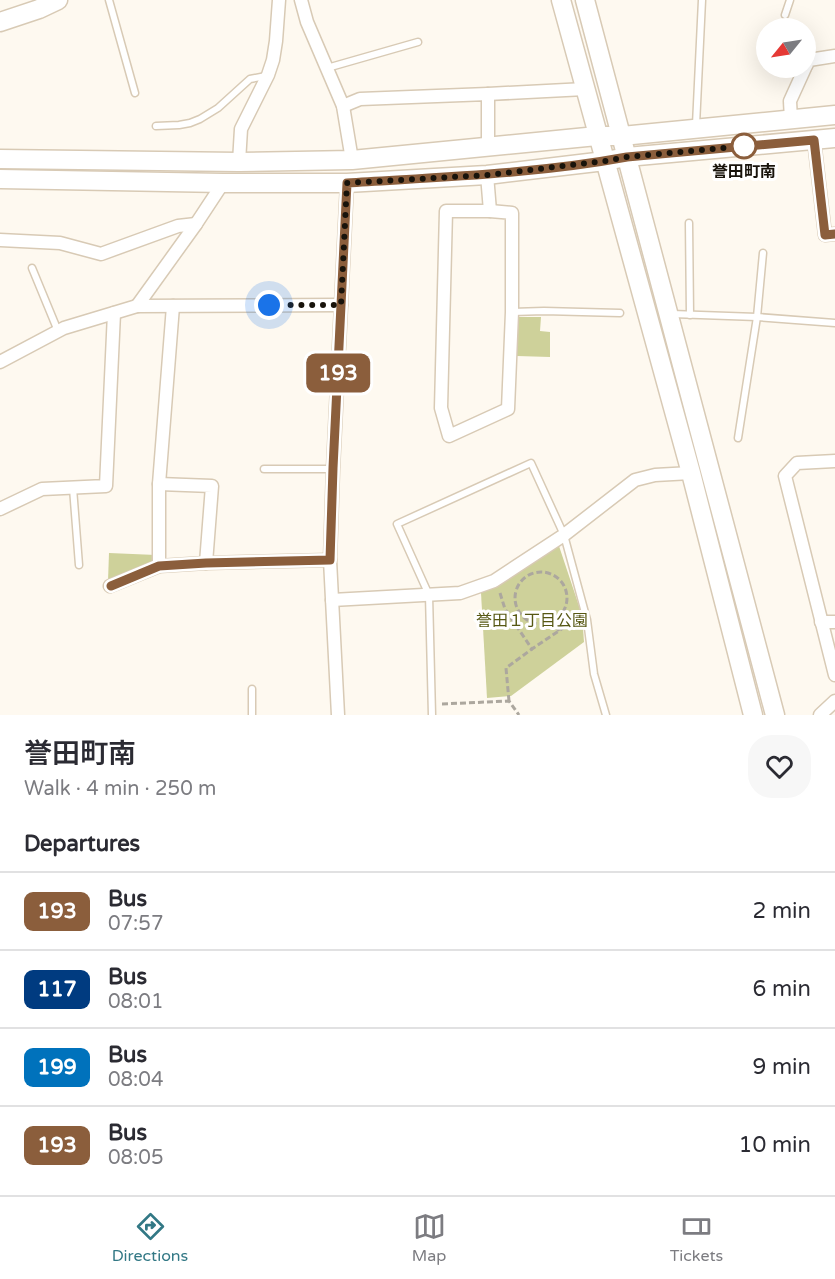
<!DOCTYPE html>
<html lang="en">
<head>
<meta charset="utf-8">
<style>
  body { margin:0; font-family:"Varela Round","Noto Sans JP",sans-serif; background:#f7f7f7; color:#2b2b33; height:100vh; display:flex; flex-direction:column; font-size:22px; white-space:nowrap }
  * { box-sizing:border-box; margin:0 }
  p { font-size:20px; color:#7c7c81 }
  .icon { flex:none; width:33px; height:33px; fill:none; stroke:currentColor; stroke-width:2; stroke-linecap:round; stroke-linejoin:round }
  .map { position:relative; height:715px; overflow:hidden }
  .side { display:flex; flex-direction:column; background:#fff; flex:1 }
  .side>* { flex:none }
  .badge { padding:0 12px; border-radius:9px; font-size:21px; line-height:39px }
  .needle { width:39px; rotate:240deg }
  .controls { position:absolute; left:756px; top:18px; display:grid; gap:12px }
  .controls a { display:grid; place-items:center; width:60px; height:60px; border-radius:50%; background:#fff; box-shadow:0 6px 24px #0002; font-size:30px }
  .you { position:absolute; width:30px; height:30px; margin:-15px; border:4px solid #fff; border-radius:50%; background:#1a73e8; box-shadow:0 0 0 9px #1a73e833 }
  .map>.badge { position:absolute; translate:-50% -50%; box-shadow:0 0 0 3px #fff }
  h2 { padding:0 24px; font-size:22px; line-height:54px }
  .round { display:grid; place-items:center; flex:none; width:63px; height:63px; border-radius:24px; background:#f7f7f7 }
  .overview { display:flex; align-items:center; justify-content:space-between; height:102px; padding:0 24px }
  h1 { font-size:28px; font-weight:600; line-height:45px }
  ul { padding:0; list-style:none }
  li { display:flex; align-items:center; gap:18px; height:78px; padding:0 24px; border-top:2px solid #e1e1e2 }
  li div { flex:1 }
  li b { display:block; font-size:22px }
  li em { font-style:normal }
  li .badge { min-width:66px; font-weight:700; text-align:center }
  .menu { display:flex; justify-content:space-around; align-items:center; height:84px; border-top:2px solid #e1e1e2; background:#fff; font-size:16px; color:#7c7c81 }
  .menu a { display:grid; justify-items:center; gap:3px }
  .menu .active { color:#327885 }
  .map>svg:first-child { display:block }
  .green { fill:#ced19a }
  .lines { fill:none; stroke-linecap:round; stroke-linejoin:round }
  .lane-casing { stroke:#d8cab5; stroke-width:9 }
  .street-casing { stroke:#d8cab5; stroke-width:15 }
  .secondary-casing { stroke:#d8cab5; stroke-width:21 }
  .path { stroke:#aca79e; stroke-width:3; stroke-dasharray:6 3; stroke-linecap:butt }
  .lane { stroke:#fff; stroke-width:6 }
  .street { stroke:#fff; stroke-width:12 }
  .secondary { stroke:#fff; stroke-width:18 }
  .line-casing { stroke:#fff; stroke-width:14 }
  .line { stroke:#8b5e3c; stroke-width:9 }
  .walk { stroke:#18130b; stroke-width:6; stroke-dasharray:0 10.8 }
  .stop-dot { fill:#fff; stroke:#8b5e3c; stroke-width:3 }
  .labels { text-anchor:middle; stroke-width:6; stroke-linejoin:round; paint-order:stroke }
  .stop-label { font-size:16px; font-weight:bold; fill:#18130b; stroke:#fff }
  .park-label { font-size:16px; fill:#575814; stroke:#fff }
</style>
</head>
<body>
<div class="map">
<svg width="835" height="715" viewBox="0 0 835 715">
  <rect width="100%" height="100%" fill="#fef9f0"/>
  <!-- green -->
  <g class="green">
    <polygon points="517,317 541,317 540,331 550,332 550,357 517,356"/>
    <polygon points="559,546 582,615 584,642 511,696 487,698 481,593"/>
    <polygon points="109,553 156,555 156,563 108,581"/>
  </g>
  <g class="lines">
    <defs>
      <g id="lane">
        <polyline points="109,0 135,93"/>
        <polyline points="785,15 790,0"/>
        <polyline points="327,68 418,42"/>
        <polyline points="696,125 702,0"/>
        <polyline points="156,126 179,125 190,123 200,119 218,108 250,79 266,76"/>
        <polyline points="689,223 690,315"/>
        <polyline points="32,268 58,331"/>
        <polyline points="512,312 544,311 620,313"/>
        <polyline points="672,314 757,317 835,323"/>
        <polyline points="738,438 757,317 763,253"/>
        <polyline points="264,469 332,469"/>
        <polyline points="73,488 79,565"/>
        <polyline points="252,689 252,715"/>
        <polyline points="432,715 429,595 397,524 531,463 564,535 587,620 594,674 606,715"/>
      </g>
      <g id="street">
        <polyline points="301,0 307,22 343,106 352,160"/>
        <polyline points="806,66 809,60 835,56"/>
        <polyline points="488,94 585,89"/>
        <polyline points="343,106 360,99 488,94 488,147"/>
        <polyline points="791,120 790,101 805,68"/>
        <polyline points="814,140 825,235 835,234"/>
        <polyline points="239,162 241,129 268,75 273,60 276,41 279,0"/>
        <polyline points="487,175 490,211"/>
        <polygon points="446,211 490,211 512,213 512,312 508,409 449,436 441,408"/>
        <polyline points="0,240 60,243 101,254 178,226 196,224"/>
        <polyline points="137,306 196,224 223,183"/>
        <polyline points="0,362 64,328 137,306 341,305"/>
        <polyline points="835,461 797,463 785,476 835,675"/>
        <polyline points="159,484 212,486 206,563"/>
        <polyline points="0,509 42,489 106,486 114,313"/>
        <polyline points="159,566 159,484 173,306"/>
        <polyline points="110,586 159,566 206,563 330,560"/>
        <polyline points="332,600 460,593 494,581 564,535 635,480 655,475 691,473"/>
        <polyline points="821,622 835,622"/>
        <polyline points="338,715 330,560 333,469 347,183"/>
        <polyline points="820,715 835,701"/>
      </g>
      <g id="secondary">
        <polyline points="561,0 691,473 753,715"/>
        <polyline points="585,0 775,715"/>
        <polyline points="0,22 39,9 58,0"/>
        <polyline points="0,159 239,162 352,160 597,136 622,136 835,115"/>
        <polyline points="0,179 223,183 347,183 487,175 605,161 627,157 835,138"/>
      </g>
    </defs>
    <!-- lane casing -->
    <use href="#lane" class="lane-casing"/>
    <!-- street casing -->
    <use href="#street" class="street-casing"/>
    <!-- secondary casing -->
    <use href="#secondary" class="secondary-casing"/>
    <!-- path -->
    <g class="path">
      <circle cx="541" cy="598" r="26"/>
      <polyline points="500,593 505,609 532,649 566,626 579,625"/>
      <polyline points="553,621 559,631"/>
      <polyline points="509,701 506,668 532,649"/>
      <polyline points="442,704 509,701 519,715"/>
    </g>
    <!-- lane -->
    <use href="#lane" class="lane"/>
    <!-- street -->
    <use href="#street" class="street"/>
    <!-- secondary -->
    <use href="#secondary" class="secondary"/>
  </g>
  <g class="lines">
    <defs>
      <path id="line" d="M111,586L159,566L206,563L330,560L333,468L347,183C440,177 535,174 627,157L814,140L825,235L835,234"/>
    </defs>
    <!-- line casing -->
    <use href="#line" class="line-casing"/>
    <!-- line -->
    <use href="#line" class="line"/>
    <!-- walk -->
    <polyline class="walk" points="269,305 341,305 347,183 488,175 605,161 627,157 744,146"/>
  </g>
  <!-- markers -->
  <circle class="stop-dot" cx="744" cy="146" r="12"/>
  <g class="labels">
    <!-- stop labels -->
    <g class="stop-label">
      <text x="744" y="177">誉田町南</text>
    </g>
    <!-- park labels -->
    <g class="park-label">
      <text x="532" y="626">誉田１丁目公園</text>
    </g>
  </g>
</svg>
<div class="controls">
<a><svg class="needle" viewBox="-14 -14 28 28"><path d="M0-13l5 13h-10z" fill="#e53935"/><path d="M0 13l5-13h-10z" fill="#7c7c81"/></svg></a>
</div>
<div class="you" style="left:269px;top:305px"></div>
<b class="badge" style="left:338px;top:373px;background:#8b5e3c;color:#fff">193</b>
</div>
<section class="side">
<div class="overview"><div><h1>誉田町南</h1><p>Walk · 4 min · 250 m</p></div><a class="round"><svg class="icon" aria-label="heart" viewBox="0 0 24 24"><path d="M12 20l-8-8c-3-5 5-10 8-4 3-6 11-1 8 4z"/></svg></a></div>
<h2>Departures</h2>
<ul>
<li><span class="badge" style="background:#8b5e3c;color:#fff">193</span><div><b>Bus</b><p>07:57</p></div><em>2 min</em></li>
<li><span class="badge" style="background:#003b80;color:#fff">117</span><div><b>Bus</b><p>08:01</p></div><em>6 min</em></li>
<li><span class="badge" style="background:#0072bc;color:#fff">199</span><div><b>Bus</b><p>08:04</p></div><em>9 min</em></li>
<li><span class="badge" style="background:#8b5e3c;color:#fff">193</span><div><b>Bus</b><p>08:05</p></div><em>10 min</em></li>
</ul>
</section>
<nav class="menu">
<a class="active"><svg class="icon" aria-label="directions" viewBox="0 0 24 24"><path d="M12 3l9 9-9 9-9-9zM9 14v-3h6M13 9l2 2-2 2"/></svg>Directions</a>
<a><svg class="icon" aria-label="map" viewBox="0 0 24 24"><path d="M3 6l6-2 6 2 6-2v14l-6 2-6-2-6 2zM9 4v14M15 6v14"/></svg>Map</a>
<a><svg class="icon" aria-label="tickets" viewBox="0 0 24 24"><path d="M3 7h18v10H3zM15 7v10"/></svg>Tickets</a>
</nav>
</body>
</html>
